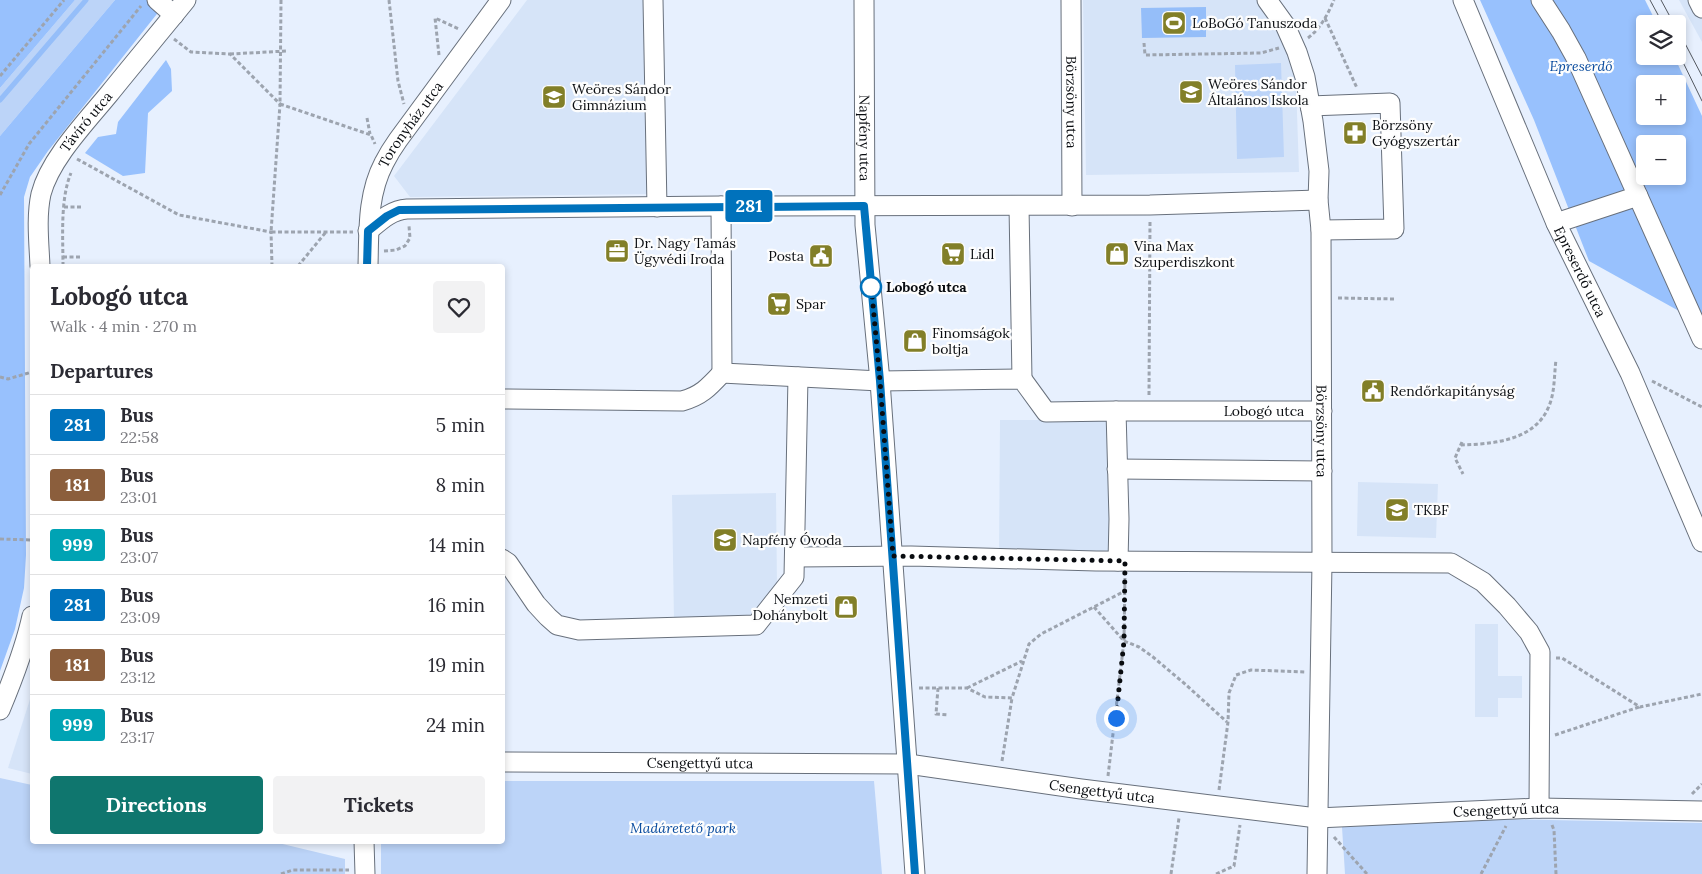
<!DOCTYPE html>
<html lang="en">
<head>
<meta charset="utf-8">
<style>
  body { margin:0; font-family:Lora,serif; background:#f2f2f3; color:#2b2b33; height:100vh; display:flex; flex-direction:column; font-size:19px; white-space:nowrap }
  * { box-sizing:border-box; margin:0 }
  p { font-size:16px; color:#7c7c81 }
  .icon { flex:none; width:28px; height:28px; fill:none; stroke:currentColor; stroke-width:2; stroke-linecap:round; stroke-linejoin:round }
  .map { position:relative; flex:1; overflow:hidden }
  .panel { position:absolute; left:30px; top:264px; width:475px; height:580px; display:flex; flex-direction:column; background:#fff; border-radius:5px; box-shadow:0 2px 8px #0003 }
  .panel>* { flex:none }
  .badge { padding:0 10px; border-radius:4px; font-size:18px; line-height:32px }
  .controls { position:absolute; left:1636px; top:15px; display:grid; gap:10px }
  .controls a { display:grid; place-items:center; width:50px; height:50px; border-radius:5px; background:#fff; box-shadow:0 2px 8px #0003; font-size:25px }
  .you { position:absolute; width:25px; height:25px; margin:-12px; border:4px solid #fff; border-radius:50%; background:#1a73e8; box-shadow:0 0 0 8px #1a73e833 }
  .map>.badge { position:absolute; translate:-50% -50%; box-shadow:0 0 0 2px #fff }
  h2 { padding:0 20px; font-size:19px; line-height:45px }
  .round { display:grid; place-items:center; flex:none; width:52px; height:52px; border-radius:5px; background:#f2f2f3 }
  .headline { display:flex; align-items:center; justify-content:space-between; height:85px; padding:0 20px }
  h1 { font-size:24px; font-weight:700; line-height:38px }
  .primary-button { display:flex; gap:10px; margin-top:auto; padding:10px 20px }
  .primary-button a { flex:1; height:58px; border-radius:5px; background:#0f766e; color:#fff; font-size:20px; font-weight:700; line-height:58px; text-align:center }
  .primary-button a+a { background:#f2f2f3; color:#2b2b33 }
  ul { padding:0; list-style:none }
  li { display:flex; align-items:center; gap:15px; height:60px; padding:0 20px; border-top:1px solid #e1e1e2 }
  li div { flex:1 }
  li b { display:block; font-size:19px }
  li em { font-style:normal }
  li .badge { min-width:55px; font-weight:700; text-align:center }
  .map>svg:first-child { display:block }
  .built { fill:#d6e4f8 }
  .green { fill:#bcd4f8 }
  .forest { fill:#98c1fd; fill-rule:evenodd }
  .water { fill:#95bef9 }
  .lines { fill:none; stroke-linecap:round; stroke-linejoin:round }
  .stream { stroke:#95bef9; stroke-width:5 }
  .minor-casing { stroke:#68707c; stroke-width:21 }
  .path { stroke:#9da4af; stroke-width:3; stroke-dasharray:4 2.5; stroke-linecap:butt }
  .minor { stroke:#fff; stroke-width:19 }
  .tram { stroke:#535860; stroke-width:1 }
  .line-casing { stroke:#fff; stroke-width:11 }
  .line { stroke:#0072bc; stroke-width:8 }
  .walk { stroke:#090c10; stroke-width:5; stroke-dasharray:0 9 }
  .stop-dot { fill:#fff; stroke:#0072bc; stroke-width:2.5 }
  .labels { text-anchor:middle; stroke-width:4.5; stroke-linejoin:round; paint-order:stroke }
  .poi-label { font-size:14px; fill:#090c10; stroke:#fdfdfd; text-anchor:start }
  .park-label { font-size:14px; font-style:italic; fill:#074a9e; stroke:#fdfdfd }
  .street-label { font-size:14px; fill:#090c10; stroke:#fdfdfd }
  .stop-label { font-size:14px; font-weight:bold; fill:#090c10; stroke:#fdfdfd; text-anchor:start }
</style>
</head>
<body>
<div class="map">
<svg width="1702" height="874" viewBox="0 0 1702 874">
  <rect width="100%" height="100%" fill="#e7f0fe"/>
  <!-- built -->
  <g class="built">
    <polygon points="527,0 648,0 657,194 410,197 394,176"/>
    <polygon points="1083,0 1258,0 1294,44 1289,58 1296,83 1299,172 1086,175"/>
    <polygon points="1679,0 1702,0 1702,42"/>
    <polygon points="1000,420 1111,420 1110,556 999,555"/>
    <polygon points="1358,482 1438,484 1436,538 1357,536"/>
    <polygon points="776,493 777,585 753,619 674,622 672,495"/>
    <polygon points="1475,624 1498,624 1498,676 1522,676 1522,698 1498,698 1498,717 1475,717"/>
    <polygon points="32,693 32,774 8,768"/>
  </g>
  <!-- green -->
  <g class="green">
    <polygon points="75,0 115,0 0,136 0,88"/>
    <polygon points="1281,63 1284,157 1237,159 1235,65"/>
    <polygon points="0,778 32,785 32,841 270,841 345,859 345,874 0,874"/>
    <polygon points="503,781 874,781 882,874 381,874 381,841 502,841"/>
    <polygon points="1495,819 1702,823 1702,874 1345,874 1342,827"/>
  </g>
  <!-- forest -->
  <g class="forest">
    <polygon points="0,0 75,0 0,88"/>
    <polygon points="115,0 168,0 48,151 30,177 24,197 26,555 24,588 15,629 0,671 0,136"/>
    <path d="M1480,0H1645L1657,24H1645V56H1674L1702,116V340L1679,311L1589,261L1534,120ZM1645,84H1678V116H1645ZM1645,144H1678V176H1645Z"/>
    <polygon points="166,60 171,69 172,91 148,113 145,173 123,176 85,153 98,137 116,134 118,122"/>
  </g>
  <!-- water -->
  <polygon class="water" points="1206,7 1206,37 1142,38 1141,8"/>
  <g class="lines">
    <!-- stream -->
    <polyline class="stream" points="0,100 86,0"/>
    <defs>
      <g id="minor">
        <polyline points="157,0 174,15"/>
        <polyline points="653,0 657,207"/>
        <path id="s1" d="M864,0L865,225L880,381L915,874"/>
        <path id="s2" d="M1071,0L1072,206"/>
        <path id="s3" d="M1267,0L1285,25L1297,52L1305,77L1313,121L1319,171L1318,200L1321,230L1322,562L1317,874"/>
        <path id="s4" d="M1463,0L1556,223L1630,373L1702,542"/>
        <polyline points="1541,0 1561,31 1576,58 1702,339"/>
        <polyline points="1698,0 1702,8"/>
        <polyline points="1310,106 1390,103 1394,229 1321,230"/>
        <polyline points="721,206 722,373"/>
        <polyline points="1019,206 1022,379"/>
        <polyline points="1556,223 1638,196"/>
        <path d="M368,231C380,221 391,210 407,209L721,206L1150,205L1318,200"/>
        <path id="s5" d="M40,266C39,243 36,217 41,194C50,159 86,122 109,94C134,63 160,32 186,0"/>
        <path id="s6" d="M368,266C369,232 367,195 384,163C388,155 393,147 398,140L501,0"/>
        <polyline points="722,373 880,381 1022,379 1046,412 1116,411 1119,519 1118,561"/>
        <path d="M502,399L682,401C701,396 709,387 722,373"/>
        <path id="s7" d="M1116,411H1322"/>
        <polyline points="1117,469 1322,471"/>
        <polyline points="796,557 911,556 1096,561 1451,563 1483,582 1507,606 1529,632 1540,652 1539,808"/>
        <polyline points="502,559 508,563 536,604 548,617 557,625 579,630 756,625 794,577 798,377"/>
        <path d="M0,710C13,679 25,648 32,616"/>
        <path id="s8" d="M502,762L908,764L1081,789L1317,818L1539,808L1702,811"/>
        <polyline points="364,841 365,874"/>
      </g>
    </defs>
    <!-- minor casing -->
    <use href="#minor" class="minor-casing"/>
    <!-- path -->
    <g class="path">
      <polyline points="281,0 280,104 371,135 375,144"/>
      <polyline points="389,0 398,81 404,104"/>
      <polyline points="1325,18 1357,88"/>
      <path d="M1308,38C1320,29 1328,14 1334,0"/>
      <polyline points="174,39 191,52 230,54 280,104 271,232 353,232"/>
      <polyline points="1144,43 1145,55 1261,53 1279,48"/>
      <polyline points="230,54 287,51"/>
      <polyline points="439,55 435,18 459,29"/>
      <polyline points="0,76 64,0"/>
      <polyline points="367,118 370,134"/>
      <polyline points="77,159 179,215 271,232 272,266"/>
      <polyline points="0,195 29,144 141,6"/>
      <polyline points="64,207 82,207"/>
      <polyline points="384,251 396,250 405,246 410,238 409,226"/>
      <polyline points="63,257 81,257"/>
      <path d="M63,266C63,238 60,199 71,173"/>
      <polyline points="298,266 326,232"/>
      <polyline points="1338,298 1395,299"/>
      <polyline points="0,377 8,379 32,372"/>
      <polyline points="1652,381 1702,407"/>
      <polyline points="1149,395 1150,221"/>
      <polyline points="1462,442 1455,458 1463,474"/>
      <path d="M1461,445C1493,444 1535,441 1549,406C1555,392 1554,375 1556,360"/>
      <polyline points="0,539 32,540"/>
      <polyline points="1094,607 1124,641 1139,647 1153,657 1185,684 1227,722"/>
      <polyline points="1556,658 1562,658 1640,707 1702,694"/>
      <polyline points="919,688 967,688 985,697 1012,698 1029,644 1041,634 1125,591"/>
      <polyline points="938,688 936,714 948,715"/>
      <polyline points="967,688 1022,661"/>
      <polyline points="1555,735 1639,707"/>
      <polyline points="1002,761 1012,698"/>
      <polyline points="1108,776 1124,641 1125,576"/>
      <polyline points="1219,790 1228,722 1229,693 1236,675 1251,670 1305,672"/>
      <polyline points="1692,794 1702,784"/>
      <polyline points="1552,825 1554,830 1556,874"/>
      <polyline points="1334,837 1367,874"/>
      <polyline points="281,874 293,870 349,870"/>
      <polyline points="1171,874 1179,818"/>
      <polyline points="1216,874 1234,866 1240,825"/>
      <polyline points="1481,874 1506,826"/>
    </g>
    <!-- minor -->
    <use href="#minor" class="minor"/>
    <!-- tram -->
    <g class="tram">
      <polyline points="1650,0 1663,24"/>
      <polyline points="1661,0 1674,24"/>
      <polyline points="1678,30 1702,76"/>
      <polyline points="1678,52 1702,101"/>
    </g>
  </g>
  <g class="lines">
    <defs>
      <polyline id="line" points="367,266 368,231 387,216 399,210 864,206 880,381 915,874"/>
    </defs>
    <!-- line casing -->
    <use href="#line" class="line-casing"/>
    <!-- line -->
    <use href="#line" class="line"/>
    <!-- walk -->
    <polyline class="walk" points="871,287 871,283 880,381 893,556 1125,561 1124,641 1116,718"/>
  </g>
  <!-- icons -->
  <defs>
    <symbol id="stadium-square" viewBox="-11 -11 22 22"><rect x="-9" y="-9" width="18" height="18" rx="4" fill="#827f28" stroke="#fdfdfd"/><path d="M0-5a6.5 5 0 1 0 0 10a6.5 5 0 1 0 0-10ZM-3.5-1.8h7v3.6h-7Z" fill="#fff"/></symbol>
    <symbol id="school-square" viewBox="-11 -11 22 22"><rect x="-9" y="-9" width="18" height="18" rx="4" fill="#827f28" stroke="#fdfdfd"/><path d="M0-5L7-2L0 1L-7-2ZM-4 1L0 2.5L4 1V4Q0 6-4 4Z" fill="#fff"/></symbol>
    <symbol id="pharmacy-square" viewBox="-11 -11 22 22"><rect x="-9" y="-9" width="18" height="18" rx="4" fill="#827f28" stroke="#fdfdfd"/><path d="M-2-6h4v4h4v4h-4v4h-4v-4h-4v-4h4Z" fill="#fff"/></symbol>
    <symbol id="office-square" viewBox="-11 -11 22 22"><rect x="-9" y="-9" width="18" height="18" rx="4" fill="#827f28" stroke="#fdfdfd"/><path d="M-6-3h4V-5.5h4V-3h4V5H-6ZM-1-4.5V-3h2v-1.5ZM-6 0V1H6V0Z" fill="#fff"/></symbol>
    <symbol id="supermarket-square" viewBox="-11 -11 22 22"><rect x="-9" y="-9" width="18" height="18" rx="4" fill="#827f28" stroke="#fdfdfd"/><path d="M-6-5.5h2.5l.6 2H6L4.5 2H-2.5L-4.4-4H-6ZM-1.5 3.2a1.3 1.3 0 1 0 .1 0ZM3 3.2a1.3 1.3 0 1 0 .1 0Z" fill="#fff"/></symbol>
    <symbol id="shop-square" viewBox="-11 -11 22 22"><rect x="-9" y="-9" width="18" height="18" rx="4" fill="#827f28" stroke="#fdfdfd"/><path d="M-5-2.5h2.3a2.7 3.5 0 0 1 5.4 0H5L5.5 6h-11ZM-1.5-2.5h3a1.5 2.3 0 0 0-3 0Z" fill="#fff"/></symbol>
    <symbol id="civic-square" viewBox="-11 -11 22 22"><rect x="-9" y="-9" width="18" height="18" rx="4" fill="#827f28" stroke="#fdfdfd"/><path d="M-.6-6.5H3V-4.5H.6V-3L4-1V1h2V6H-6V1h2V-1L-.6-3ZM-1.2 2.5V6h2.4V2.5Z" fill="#fff"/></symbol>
    <symbol id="university-square" viewBox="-11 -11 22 22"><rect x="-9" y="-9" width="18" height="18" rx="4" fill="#827f28" stroke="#fdfdfd"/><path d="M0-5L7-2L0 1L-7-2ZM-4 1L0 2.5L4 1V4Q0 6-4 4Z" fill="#fff"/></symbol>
  </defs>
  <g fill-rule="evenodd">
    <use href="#stadium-square" x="1160" y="9" width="28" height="28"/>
    <use href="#school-square" x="1177" y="78" width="28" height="28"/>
    <use href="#school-square" x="540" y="83" width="28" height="28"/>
    <use href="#pharmacy-square" x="1341" y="119" width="28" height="28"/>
    <use href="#office-square" x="603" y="237" width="28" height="28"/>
    <use href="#supermarket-square" x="939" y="240" width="28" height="28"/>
    <use href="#shop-square" x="1103" y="240" width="28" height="28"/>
    <use href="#civic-square" x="807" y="242" width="28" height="28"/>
    <use href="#supermarket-square" x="765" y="290" width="28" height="28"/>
    <use href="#shop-square" x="901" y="327" width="28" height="28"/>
    <use href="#civic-square" x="1359" y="377" width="28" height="28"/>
    <use href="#university-square" x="1383" y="496" width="28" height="28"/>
    <use href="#school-square" x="711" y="526" width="28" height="28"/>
    <use href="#shop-square" x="832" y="593" width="28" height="28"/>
  </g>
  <!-- markers -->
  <circle class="stop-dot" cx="871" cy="287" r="10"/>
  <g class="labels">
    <!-- poi labels -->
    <g class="poi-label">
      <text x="1192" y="28">LoBoGó Tanuszoda</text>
      <text x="1208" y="89">Weöres Sándor<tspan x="1208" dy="16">Általános Iskola</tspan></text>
      <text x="572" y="94">Weöres Sándor<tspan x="572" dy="16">Gimnázium</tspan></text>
      <text x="1372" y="130">Börzsöny<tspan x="1372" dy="16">Gyógyszertár</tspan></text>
      <text x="634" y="248">Dr. Nagy Tamás<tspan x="634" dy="16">Ügyvédi Iroda</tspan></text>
      <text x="1134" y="251">Vina Max<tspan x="1134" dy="16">Szuperdiszkont</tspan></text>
      <text x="970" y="259">Lidl</text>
      <text x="804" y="261" text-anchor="end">Posta</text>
      <text x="796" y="309">Spar</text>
      <text x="932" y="338">Finomságok<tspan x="932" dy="16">boltja</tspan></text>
      <text x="1390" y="396">Rendőrkapitányság</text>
      <text x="1414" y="515">TKBF</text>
      <text x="742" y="545">Napfény Óvoda</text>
      <text x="828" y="604" text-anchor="end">Nemzeti<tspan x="828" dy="16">Dohánybolt</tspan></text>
    </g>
    <!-- park labels -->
    <g class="park-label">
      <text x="1581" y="71">Epreserdő</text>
      <text x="683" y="833">Madáretető park</text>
    </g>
    <!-- street labels -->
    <g class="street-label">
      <text dy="5" stroke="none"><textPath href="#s2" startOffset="102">Börzsöny utca</textPath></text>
      <text dy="5" stroke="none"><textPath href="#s5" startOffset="158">Távíró utca</textPath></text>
      <text dy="5" stroke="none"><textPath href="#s6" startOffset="152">Toronyház utca</textPath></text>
      <text dy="5" stroke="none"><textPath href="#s1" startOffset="138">Napfény utca</textPath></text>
      <text dy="5" stroke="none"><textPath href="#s4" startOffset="296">Epreserdő utca</textPath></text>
      <text dy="5" stroke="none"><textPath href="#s7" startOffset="148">Lobogó utca</textPath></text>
      <text dy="5" stroke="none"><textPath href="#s3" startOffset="442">Börzsöny utca</textPath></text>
      <text dy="5" stroke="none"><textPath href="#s8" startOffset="198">Csengettyű utca</textPath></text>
      <text dy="5" stroke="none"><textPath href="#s8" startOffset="602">Csengettyű utca</textPath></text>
      <text dy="5" stroke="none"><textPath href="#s8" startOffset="1008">Csengettyű utca</textPath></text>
    </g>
    <!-- stop labels -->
    <g class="stop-label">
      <text x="886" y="292">Lobogó utca</text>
    </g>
  </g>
</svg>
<div class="controls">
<a><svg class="icon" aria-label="layers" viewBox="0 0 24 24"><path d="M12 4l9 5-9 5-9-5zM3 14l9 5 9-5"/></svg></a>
<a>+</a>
<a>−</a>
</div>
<div class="you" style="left:1116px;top:718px"></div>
<b class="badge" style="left:749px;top:206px;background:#0072bc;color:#fff">281</b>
<section class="panel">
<div class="headline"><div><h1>Lobogó utca</h1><p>Walk · 4 min · 270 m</p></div><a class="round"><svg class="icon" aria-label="heart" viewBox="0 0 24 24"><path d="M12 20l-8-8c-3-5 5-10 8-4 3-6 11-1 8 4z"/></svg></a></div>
<h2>Departures</h2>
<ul>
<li><span class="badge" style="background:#0072bc;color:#fff">281</span><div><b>Bus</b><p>22:58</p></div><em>5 min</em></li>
<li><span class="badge" style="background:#8b5e3c;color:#fff">181</span><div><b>Bus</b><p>23:01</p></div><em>8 min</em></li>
<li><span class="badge" style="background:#00a3b4;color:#fff">999</span><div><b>Bus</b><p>23:07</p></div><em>14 min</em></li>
<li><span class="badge" style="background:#0072bc;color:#fff">281</span><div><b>Bus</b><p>23:09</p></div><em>16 min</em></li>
<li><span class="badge" style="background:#8b5e3c;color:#fff">181</span><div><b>Bus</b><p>23:12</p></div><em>19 min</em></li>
<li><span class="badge" style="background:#00a3b4;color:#fff">999</span><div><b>Bus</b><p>23:17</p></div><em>24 min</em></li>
</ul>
<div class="primary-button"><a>Directions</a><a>Tickets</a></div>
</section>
</div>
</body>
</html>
